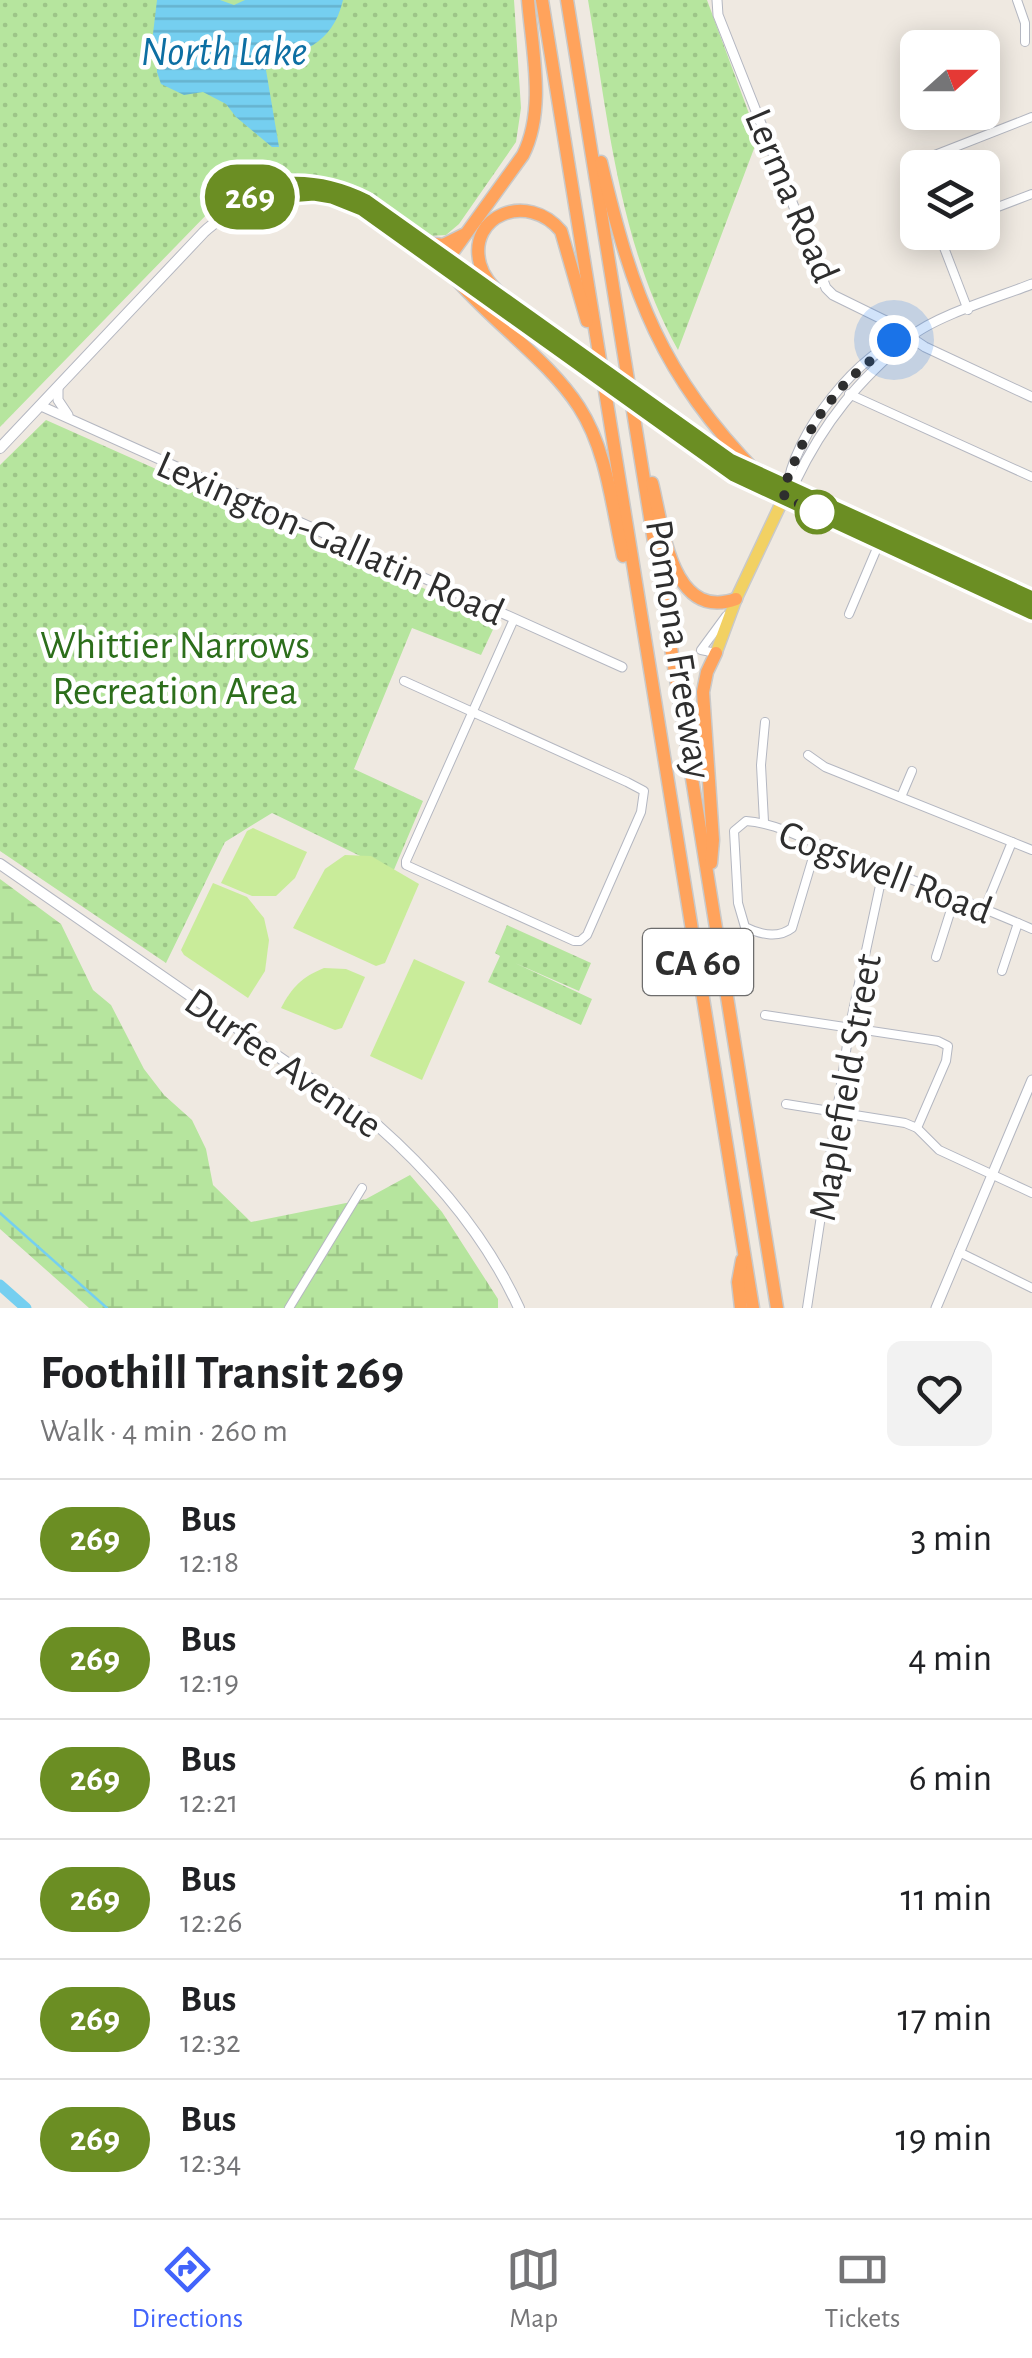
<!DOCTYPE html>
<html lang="en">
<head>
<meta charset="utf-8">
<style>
  body { margin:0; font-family:"Alegreya Sans",sans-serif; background:#f2f2f2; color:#202124; height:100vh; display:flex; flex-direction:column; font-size:38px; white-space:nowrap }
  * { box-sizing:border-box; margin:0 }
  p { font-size:32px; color:#757577 }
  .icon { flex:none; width:55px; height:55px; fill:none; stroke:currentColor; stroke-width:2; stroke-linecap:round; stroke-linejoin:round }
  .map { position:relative; height:1308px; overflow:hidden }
  .details { display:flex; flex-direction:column; background:#fff; flex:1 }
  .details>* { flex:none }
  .badge { padding:0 20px; border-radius:32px; font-size:35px; line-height:65px }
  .needle { width:65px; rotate:69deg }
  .buttons { position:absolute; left:900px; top:30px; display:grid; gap:20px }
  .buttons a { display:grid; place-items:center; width:100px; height:100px; border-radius:15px; background:#fff; box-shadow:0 5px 25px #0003; font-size:50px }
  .you { position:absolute; width:50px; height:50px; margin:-25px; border:8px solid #fff; border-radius:50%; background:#1a73e8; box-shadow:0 0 0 15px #1a73e833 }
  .map>.badge { position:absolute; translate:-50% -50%; box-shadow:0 0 0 5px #fff }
  .round { display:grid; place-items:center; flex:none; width:105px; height:105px; border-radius:15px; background:#f2f2f2 }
  .overview { display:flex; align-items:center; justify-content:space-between; height:170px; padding:0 40px }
  h1 { font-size:48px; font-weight:600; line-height:75px }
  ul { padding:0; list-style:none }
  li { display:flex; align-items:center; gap:30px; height:120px; padding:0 40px; border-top:2px solid #e0e0e0 }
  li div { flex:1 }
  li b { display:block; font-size:38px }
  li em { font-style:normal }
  li .badge { min-width:110px; font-weight:700; text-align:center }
  .menu { display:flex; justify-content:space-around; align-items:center; height:140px; border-top:2px solid #e0e0e0; background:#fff; font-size:28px; color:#757577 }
  .menu a { display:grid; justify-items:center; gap:5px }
  .menu .on { color:#4264fb }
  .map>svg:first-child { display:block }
  .green { fill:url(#green-dots) }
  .wetland { fill:url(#wetland-marsh) }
  .pitch { fill:#c9ec9a }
  .water { fill:url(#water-rules) }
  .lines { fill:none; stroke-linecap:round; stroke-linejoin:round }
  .stream { stroke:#75cff0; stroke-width:2.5 }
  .river { stroke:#75cff0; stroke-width:11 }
  .minor-casing { stroke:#b4b7c1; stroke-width:10 }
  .tertiary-casing { stroke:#b4b7c1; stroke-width:11 }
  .secondary-casing { stroke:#b4b7c1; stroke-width:12 }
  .primary-casing { stroke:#c9c9c9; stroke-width:14 }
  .motorway-casing { stroke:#c9c9c9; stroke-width:15 }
  .minor { stroke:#fff; stroke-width:8 }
  .tertiary { stroke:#fff; stroke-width:9 }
  .secondary { stroke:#fff; stroke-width:10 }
  .primary { stroke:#f2d163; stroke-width:11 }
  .motorway { stroke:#ffa35c; stroke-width:12 }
  .primary-bridge-casing { stroke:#c9c9c9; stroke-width:14; stroke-linecap:butt }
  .primary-bridge { stroke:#f2d163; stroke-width:11 }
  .line-casing { stroke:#fff; stroke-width:22 }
  .line { stroke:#6b8e23; stroke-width:15 }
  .walk { stroke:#2e2e2e; stroke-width:10; stroke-dasharray:0 18 }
  .stop-dot { fill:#fff; stroke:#6b8e23; stroke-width:5 }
  .labels { text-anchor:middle; stroke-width:9; stroke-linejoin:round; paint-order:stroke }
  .shield { fill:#fff; stroke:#6d6d6d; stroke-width:2.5 }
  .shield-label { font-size:38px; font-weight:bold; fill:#2e2e2e }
  .street-label { font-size:40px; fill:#2e2e2e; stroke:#fff }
  .park-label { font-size:40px; fill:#2c6e1b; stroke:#fff }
  .water-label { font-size:42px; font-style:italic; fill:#0d6fa3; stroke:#fff }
</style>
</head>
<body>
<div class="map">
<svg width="1032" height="1308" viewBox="0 0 1032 1308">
  <defs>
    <pattern id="green-dots" width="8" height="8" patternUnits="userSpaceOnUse" patternTransform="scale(2.5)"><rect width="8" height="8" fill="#b6e59e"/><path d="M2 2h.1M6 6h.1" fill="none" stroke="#9dc588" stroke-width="1.8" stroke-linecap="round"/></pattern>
    <pattern id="wetland-marsh" width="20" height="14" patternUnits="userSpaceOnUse" patternTransform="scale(2.5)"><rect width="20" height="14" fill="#b6e59e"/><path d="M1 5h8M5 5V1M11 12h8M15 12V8" fill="none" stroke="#9dc588"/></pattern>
    <pattern id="water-rules" width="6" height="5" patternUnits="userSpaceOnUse" patternTransform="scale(2.5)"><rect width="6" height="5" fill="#75cff0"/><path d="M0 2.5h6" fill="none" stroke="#66b2ce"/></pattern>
  </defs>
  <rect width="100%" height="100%" fill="#efe9e1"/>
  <!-- green -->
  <g class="green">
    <polygon points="0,0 514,0 521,108 516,142 459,224 446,235 428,236 369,195 321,177 286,175 243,182 213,208 0,427"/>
    <path d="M588,0H707L758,138L678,350C619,244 608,118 588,0Z"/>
    <polygon points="46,420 497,621 481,655 412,628 354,769 423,801 393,872 272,813 225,842 166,963 0,851 0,465"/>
    <polygon points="507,925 591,963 579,991 515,963 592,999 581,1025 488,982 500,956 495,953"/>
  </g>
  <!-- wetland -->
  <polygon class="wetland" points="0,879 61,924 93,990 111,1005 144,1069 164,1095 192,1120 206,1149 213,1185 251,1222 366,1199 410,1175 442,1212 498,1299 498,1308 89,1308 0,1229"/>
  <!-- pitch -->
  <g class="pitch">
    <polygon points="253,828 307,852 295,878 276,896 252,896 221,883 247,831"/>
    <polygon points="345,855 371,856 419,884 385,963 376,966 293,928 325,869"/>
    <polygon points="213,883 247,897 264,918 269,940 265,971 248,998 184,955 181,950"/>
    <polygon points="414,959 465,982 422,1080 370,1056"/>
    <path d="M324,968L346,969L365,977L342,1028L335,1030L281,1008C292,987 302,977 324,968Z"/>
  </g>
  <!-- water -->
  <path class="water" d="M157,0H220L234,5L245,0H343C332,47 301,49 266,70L279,147H272L236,117L226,104L203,92L184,95L161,84L157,72L158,49L152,42Z"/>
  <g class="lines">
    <!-- stream -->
    <polyline class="stream" points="0,1213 107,1308"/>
    <!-- river -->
    <polyline class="river" points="0,1285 26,1308"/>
    <defs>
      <g id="minor">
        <polyline points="1017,0 1025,23 1025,42"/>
        <polyline points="918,178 916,165 922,160 1032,117"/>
        <polyline points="982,213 1032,194"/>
        <polyline points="938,232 968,310"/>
        <polyline points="849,394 1032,477"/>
        <polyline points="849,614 880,541"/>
        <polyline points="716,653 701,650 726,616"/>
        <polyline points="404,681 627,782 644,791 641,812 587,935 580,941 574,941 406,865 406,861 514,619"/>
        <polyline points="808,755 825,767 1032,850"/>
        <polyline points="901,797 912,771"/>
        <polyline points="764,822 761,765 765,722"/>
        <path d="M817,844L792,928C778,939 759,934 745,927L738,903L734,831L746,821C774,823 794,835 820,845C892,871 962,899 1032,929"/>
        <polyline points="985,908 1012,842"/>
        <polyline points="936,957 955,897"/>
        <polyline points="1002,971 1018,923"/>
        <polyline points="765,1015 938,1041 948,1046 946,1061 917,1128"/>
        <polyline points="786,1104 905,1123 917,1128 939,1150 1032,1193"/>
        <polyline points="959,1252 1032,1288"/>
        <polyline points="289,1308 362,1188"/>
        <polyline points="807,1308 850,1025 884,867"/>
      </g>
      <g id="tertiary">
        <polyline points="717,0 718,15 826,288 833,295 886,321 925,347 1032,397"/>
        <polyline points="58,387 58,400 68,415"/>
        <polyline points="41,406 622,667"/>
        <path d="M788,489L795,482C825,420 858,381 910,337C937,315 999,297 1032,284"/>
        <path d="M788,489C790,439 862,346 910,337"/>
        <polyline points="936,1308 1032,1080"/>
      </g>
      <g id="secondary">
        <path d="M250,198C270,201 291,191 313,193C363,198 403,238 442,267"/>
        <path d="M0,448L204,232C219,217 244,207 255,190C294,179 330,184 366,202L496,295"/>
        <path d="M0,864L377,1125C436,1177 486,1236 519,1308"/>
      </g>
      <g id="primary">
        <polyline points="462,281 580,365"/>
        <polyline points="508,302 567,346"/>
        <polyline points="656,418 734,474 1032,612"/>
        <polyline points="719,454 759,475 1032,599"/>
        <polyline points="716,653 736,599 786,493"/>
      </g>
      <g id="motorway">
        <polyline points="542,0 753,1308"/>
        <polyline points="567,0 777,1308"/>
        <path d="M601,162C633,297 660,373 759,475"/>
        <polyline points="420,242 443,245 463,235"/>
        <path d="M442,267L523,155C546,109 532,50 528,0"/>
        <path d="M451,273C488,319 549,360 579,407C607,450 612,507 623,556"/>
        <path d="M508,302C497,290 484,280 480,264C467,215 528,191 561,231L587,321"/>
        <path d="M652,483C663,526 671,622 736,599"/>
        <polyline points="711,863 713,840 703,692 707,672 716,653"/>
        <polyline points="741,1308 738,1282 742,1260"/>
      </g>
    </defs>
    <!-- minor casing -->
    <use href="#minor" class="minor-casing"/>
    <!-- tertiary casing -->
    <use href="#tertiary" class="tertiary-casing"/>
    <!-- secondary casing -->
    <use href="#secondary" class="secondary-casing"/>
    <!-- primary casing -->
    <use href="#primary" class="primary-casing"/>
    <!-- motorway casing -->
    <use href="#motorway" class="motorway-casing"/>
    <!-- minor -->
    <use href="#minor" class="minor"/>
    <!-- tertiary -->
    <use href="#tertiary" class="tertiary"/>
    <!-- secondary -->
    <use href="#secondary" class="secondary"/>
    <!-- primary -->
    <use href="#primary" class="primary"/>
    <!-- motorway -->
    <use href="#motorway" class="motorway"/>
    <defs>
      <polyline id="primary-bridge" points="578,354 654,409"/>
    </defs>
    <!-- primary-bridge casing -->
    <use href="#primary-bridge" class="primary-bridge-casing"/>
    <!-- primary-bridge -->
    <use href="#primary-bridge" class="primary-bridge"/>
  </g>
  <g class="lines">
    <defs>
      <path id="line" d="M1032,599L730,461L366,202C330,184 294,179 255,190L250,198L314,193L332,196L362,208L734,474L1032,612"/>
    </defs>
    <!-- line casing -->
    <use href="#line" class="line-casing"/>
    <!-- line -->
    <use href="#line" class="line"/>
    <!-- walk -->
    <polyline class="walk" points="817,512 824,516 784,497 788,476 803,443 823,410 847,381 894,340"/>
  </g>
  <!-- markers -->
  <circle class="stop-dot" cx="817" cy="512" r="20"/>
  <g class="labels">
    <!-- shield labels -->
    <rect class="shield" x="643" y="929" width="110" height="66" rx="8"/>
    <g class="shield-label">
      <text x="698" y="975">CA 60</text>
    </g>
    <!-- street labels -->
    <g class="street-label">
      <text transform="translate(793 195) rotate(67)" y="14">Lerma Road</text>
      <text transform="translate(331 537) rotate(24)" y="14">Lexington-Gallatin Road</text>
      <text transform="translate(680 649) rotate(81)" y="14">Pomona Freeway</text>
      <text transform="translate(886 871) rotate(21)" y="14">Cogswell Road</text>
      <text transform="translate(284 1062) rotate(35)" y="14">Durfee Avenue</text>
      <text transform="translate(844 1087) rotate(-80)" y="14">Maplefield Street</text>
    </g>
    <!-- park labels -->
    <g class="park-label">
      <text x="175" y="658">Whittier Narrows<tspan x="175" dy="46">Recreation Area</tspan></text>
    </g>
    <!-- water labels -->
    <g class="water-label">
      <text x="224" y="65">North Lake</text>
    </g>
  </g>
</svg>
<div class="buttons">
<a><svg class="needle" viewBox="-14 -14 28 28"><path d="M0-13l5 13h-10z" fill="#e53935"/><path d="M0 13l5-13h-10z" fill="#757577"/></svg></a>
<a><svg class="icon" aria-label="layers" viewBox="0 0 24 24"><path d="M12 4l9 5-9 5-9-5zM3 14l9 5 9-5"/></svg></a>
</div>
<div class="you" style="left:894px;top:340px"></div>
<b class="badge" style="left:250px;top:197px;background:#6b8e23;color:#fff">269</b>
</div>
<section class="details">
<div class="overview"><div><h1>Foothill Transit 269</h1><p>Walk · 4 min · 260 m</p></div><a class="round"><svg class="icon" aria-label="heart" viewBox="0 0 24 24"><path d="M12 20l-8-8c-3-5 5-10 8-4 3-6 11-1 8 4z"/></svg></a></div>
<ul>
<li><span class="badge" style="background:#6b8e23;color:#fff">269</span><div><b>Bus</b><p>12:18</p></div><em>3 min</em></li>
<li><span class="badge" style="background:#6b8e23;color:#fff">269</span><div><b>Bus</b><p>12:19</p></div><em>4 min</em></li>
<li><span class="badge" style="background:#6b8e23;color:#fff">269</span><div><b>Bus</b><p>12:21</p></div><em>6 min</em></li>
<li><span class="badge" style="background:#6b8e23;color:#fff">269</span><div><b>Bus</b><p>12:26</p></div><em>11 min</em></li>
<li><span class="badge" style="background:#6b8e23;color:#fff">269</span><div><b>Bus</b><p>12:32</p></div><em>17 min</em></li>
<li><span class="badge" style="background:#6b8e23;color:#fff">269</span><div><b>Bus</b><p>12:34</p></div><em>19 min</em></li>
</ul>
</section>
<nav class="menu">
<a class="on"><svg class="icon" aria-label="directions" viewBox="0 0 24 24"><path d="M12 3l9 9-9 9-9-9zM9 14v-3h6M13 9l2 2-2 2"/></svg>Directions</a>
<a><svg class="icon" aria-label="map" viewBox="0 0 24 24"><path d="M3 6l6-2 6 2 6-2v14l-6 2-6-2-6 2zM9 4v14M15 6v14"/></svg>Map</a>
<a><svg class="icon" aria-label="tickets" viewBox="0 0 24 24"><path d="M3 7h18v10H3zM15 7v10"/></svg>Tickets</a>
</nav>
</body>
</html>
